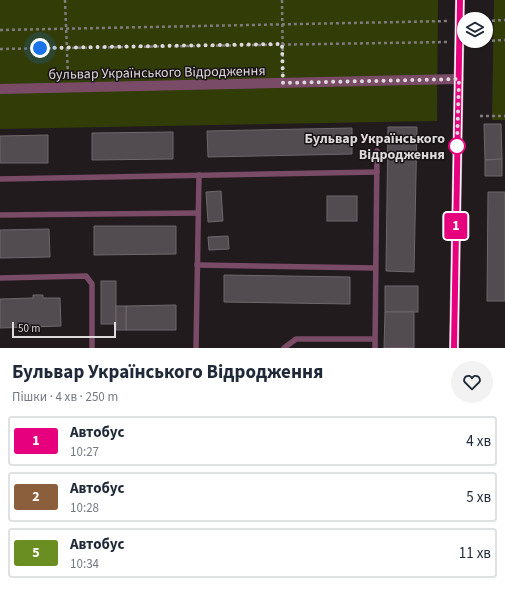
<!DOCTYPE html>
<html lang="uk">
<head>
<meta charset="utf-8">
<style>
  body { margin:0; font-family:"Source Sans 3",sans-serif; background:#f2f2f3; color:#1f2937; height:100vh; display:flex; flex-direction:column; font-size:15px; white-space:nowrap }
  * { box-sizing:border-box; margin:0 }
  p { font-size:13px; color:#747a83 }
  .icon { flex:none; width:22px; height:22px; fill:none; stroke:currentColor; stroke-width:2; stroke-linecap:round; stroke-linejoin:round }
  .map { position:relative; height:348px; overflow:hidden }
  .drawer { display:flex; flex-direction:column; background:#fff; flex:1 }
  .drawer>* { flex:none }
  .badge { padding:0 8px; border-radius:3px; font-size:14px; line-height:26px }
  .tools { position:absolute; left:457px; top:12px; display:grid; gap:8px }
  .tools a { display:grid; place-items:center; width:36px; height:36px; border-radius:50%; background:#fff; box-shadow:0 1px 3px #0004; font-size:20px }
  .scale { position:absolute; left:12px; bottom:10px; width:104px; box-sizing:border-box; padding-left:4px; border:2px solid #dedadc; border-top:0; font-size:11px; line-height:14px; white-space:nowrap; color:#dedadc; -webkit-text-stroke:3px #181215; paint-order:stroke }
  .you { position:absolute; width:20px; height:20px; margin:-10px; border:3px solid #fff; border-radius:50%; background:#1a73e8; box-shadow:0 0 0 6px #1a73e833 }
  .map>.badge { position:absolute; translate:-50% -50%; box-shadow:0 0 0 2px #fff }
  .round { display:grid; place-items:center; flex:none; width:42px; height:42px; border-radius:21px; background:#f2f2f3 }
  .overview { display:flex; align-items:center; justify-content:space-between; height:68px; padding:0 12px }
  h1 { font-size:19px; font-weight:700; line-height:30px }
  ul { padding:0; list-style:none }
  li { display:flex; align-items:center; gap:12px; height:50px; margin:0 8px 6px; padding:0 4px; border:2px solid #e0e1e3; border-radius:4px }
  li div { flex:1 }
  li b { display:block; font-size:15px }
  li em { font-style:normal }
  li .badge { min-width:44px; font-weight:700; text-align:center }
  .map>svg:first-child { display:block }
  .green { fill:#323c07 }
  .building { fill:#524b4f; stroke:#6e676b }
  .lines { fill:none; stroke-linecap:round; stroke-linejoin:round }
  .path { stroke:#807b7e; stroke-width:2.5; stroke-dasharray:3 3; stroke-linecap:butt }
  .service { stroke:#7a4b66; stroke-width:5.5 }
  .minor { stroke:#7a4b66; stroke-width:10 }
  .secondary { stroke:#af6490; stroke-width:10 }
  .line-casing { stroke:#fff; stroke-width:9 }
  .line { stroke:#e6007e; stroke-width:6 }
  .walk { stroke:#dedadc; stroke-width:4; stroke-dasharray:0 7.2 }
  .stop-dot { fill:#fff; stroke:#e6007e; stroke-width:2 }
  .labels { text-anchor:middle; stroke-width:3; stroke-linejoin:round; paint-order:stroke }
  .street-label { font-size:14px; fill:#dedadc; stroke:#181215 }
  .stop-label { font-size:14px; font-weight:bold; fill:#dedadc; stroke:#181215; text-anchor:end }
</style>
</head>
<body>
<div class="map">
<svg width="505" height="348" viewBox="0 0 505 348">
  <rect width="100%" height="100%" fill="#211b1e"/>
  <!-- green -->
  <g class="green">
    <polygon points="0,0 438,0 437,121 0,129"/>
    <polygon points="494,0 505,0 505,120 492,120"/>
  </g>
  <!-- building -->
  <g class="building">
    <polygon points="484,124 501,124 502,159 485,160"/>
    <polygon points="388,127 417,127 414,272 386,271"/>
    <polygon points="352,128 352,154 208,157 207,131"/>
    <polygon points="173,132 173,159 92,160 92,133"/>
    <polygon points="48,135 48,163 0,163 0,136"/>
    <polygon points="502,159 502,176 485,176 485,160"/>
    <polygon points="221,191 223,221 208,222 206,192"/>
    <polygon points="488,192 505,192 505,301 487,301"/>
    <rect x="327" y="196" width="30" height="25"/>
    <polygon points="94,226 176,226 176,254 94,255"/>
    <polygon points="49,229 50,257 0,258 0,230"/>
    <polygon points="228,236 229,249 209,250 208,237"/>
    <polygon points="224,275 350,277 350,304 224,302"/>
    <rect x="101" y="281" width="15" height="43"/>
    <rect x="385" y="286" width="33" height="26"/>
    <polygon points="33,295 43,295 43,298 60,298 61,326 0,328 0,299 33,298"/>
    <polygon points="176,305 176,330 126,330 126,306"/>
    <rect x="116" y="306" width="10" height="24"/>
    <polygon points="385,312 414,312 414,348 384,348"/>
  </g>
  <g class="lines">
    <!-- path -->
    <g class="path">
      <polyline points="65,0 68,77"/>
      <polyline points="282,0 283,73"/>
      <polyline points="486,21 505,20"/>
      <polyline points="0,30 450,21"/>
      <polyline points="471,41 485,41"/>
      <polyline points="486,41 505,40"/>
      <polyline points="0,49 448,42"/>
      <polyline points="480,116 505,116"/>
    </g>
    <!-- service -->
    <g class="service">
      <polyline points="0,179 377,172"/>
      <polyline points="0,215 198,213"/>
      <polyline points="197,265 375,268"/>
      <polyline points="0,278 86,276 92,284 92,348"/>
      <polyline points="196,348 199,175"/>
      <polyline points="284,348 296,339 374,339"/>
      <polyline points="375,348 377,151"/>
    </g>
    <!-- minor -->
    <polyline class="minor" points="0,89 459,79"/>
    <!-- secondary -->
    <polyline class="secondary" points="454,348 460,0"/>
  </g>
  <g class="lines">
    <defs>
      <polyline id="line" points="454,348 460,0"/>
    </defs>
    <!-- line casing -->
    <use href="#line" class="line-casing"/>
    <!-- line -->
    <use href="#line" class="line"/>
    <!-- walk -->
    <polyline class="walk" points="40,48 282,44 283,83 459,79 457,146"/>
  </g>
  <!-- markers -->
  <circle class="stop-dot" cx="457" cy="146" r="8"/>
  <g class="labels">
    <!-- street labels -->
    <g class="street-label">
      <text transform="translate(157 72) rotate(-1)" y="5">бульвар Українського Відродження</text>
    </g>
    <!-- stop labels -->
    <g class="stop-label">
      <text x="445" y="143">Бульвар Українського<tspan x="445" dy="16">Відродження</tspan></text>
    </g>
  </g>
</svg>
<div class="tools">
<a><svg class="icon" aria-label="layers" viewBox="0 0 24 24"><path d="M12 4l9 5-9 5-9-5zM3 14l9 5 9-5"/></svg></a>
</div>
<div class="scale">50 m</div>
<div class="you" style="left:40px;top:48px"></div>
<b class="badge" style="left:456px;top:226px;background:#e6007e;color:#fff">1</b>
</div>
<section class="drawer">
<div class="overview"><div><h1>Бульвар Українського Відродження</h1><p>Пішки · 4 хв · 250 m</p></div><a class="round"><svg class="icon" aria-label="heart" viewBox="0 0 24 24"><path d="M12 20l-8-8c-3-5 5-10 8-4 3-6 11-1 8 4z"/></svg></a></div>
<ul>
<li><span class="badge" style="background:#e6007e;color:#fff">1</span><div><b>Автобус</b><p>10:27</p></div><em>4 хв</em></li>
<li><span class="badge" style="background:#8b5e3c;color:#fff">2</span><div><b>Автобус</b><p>10:28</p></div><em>5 хв</em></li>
<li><span class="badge" style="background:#6b8e23;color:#fff">5</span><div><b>Автобус</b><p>10:34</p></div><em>11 хв</em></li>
</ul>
</section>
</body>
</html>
